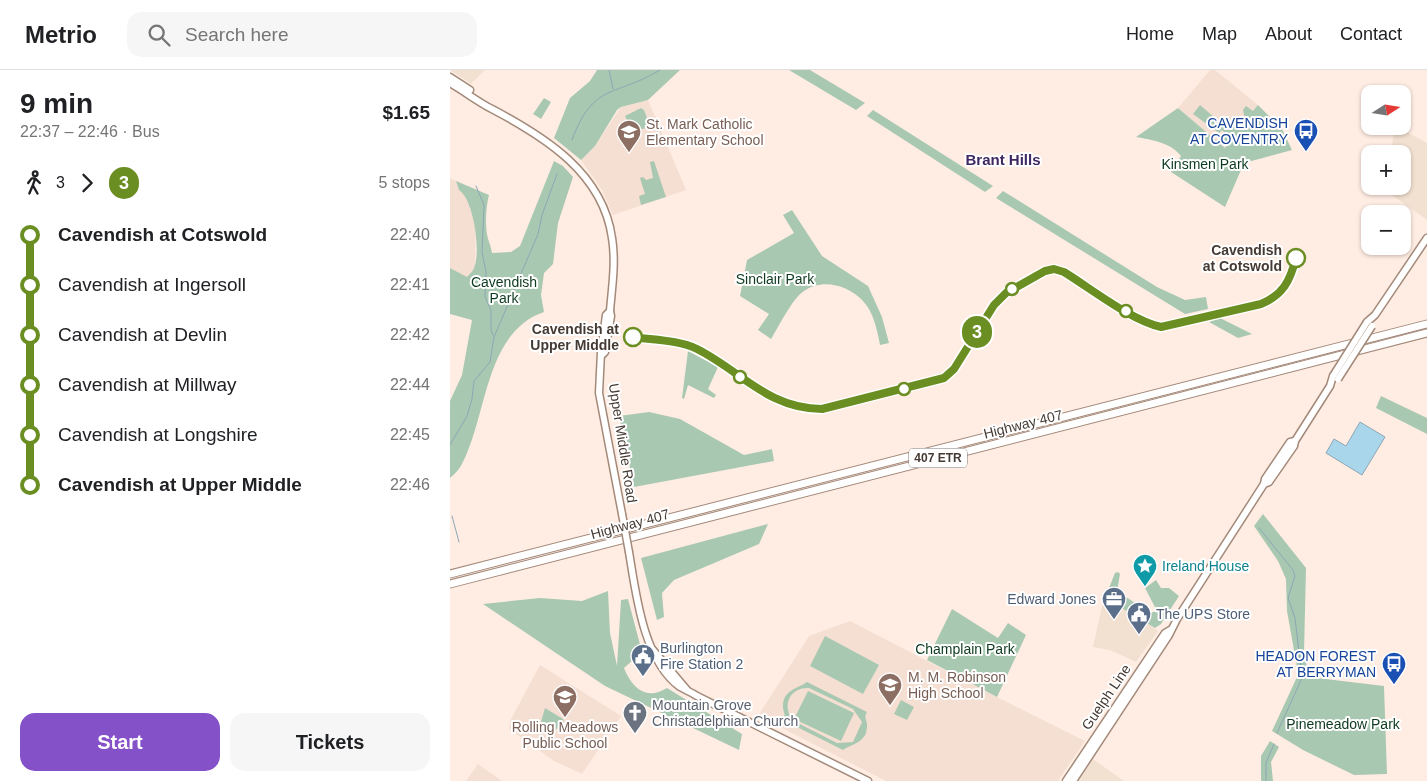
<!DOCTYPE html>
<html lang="en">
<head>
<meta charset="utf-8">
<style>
  body { margin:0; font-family:Arial,sans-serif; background:#f6f6f6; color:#202124; height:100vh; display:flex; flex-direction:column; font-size:19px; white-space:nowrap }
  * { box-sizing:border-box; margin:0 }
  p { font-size:16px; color:#757577 }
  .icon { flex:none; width:28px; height:28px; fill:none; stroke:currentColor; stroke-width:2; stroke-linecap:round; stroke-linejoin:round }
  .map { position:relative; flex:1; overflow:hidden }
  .drawer { display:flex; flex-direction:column; background:#fff; width:450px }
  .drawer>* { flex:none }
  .badge { padding:0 10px; border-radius:16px; font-size:18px; line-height:32px }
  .needle { width:32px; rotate:78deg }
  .fabs { position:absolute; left:911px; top:15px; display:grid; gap:10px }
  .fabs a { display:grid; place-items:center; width:50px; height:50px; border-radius:10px; background:#fff; box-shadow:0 1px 4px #0004; font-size:25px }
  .map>.badge { position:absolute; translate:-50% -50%; box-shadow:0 0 0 2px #fff }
  .legs { display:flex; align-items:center; gap:8px; height:55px; padding:0 20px; font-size:16px }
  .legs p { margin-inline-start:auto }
  .summary { display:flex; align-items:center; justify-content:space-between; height:85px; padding:0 20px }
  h1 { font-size:28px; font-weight:700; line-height:38px }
  .primary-button { display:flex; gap:10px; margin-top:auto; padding:10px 20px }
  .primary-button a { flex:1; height:58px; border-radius:15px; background:#8551c9; color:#fff; font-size:20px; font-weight:700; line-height:58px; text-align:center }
  .primary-button a+a { background:#f6f6f6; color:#202124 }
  ul { padding:0 20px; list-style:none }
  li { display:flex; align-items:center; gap:18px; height:50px; font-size:19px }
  li i { display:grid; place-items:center; width:8px; height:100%; margin:0 6px; background:currentColor }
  li i::after { content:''; width:12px; height:12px; margin:-6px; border:4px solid; border-radius:50%; background:#fff }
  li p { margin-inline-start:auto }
  li:first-child i { background:linear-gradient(#0000 50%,currentColor 0) }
  li:last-child i { background:linear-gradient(currentColor 50%,#0000 0) }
  header { display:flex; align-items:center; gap:30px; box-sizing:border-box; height:70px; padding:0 25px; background:#fff; border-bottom:1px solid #e0e0e0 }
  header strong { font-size:24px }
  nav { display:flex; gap:28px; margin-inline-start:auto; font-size:18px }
  .search { width:350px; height:45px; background:#f6f6f6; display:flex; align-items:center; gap:12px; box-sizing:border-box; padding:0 18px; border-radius:15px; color:#757577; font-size:19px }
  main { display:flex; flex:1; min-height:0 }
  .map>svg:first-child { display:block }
  .commercial { fill:#f2e1d0 }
  .education { fill:#f5dfd3 }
  .green { fill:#a9c8b1; fill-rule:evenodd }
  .water { fill:#aad6ec; stroke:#8ca7b4 }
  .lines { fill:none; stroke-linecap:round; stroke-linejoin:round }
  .stream { stroke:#8ca7b4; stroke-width:1 }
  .major-casing { stroke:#a38979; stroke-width:9 }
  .highway-casing { stroke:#a38979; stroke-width:9 }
  .major { stroke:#fff; stroke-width:6 }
  .highway { stroke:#fff; stroke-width:7 }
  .major-bridge-casing { stroke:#a38979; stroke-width:9; stroke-linecap:butt }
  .major-bridge { stroke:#fff; stroke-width:6 }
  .line-1-casing { stroke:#fff; stroke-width:11 }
  .line-1 { stroke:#6b8e23; stroke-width:8 }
  .stop-1-dot { fill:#fff; stroke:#6b8e23; stroke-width:2.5 }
  .labels { text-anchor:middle; stroke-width:4; stroke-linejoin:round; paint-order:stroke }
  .shield { fill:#fff; stroke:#7d7570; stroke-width:1 }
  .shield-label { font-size:12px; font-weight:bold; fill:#453a33 }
  .transit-label { font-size:14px; fill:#164399; stroke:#fff; text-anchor:end }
  .education-label { font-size:14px; fill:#785e54; stroke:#fff; text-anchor:start }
  .park-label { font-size:14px; fill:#0d3a1f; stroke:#fff }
  .stop-label { font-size:14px; font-weight:bold; fill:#453a33; stroke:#fff; text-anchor:end }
  .street-label { font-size:14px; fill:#453a33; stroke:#fff }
  .culture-label { font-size:14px; fill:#0d838f; stroke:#fff; text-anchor:start }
  .service-label { font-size:14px; fill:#4e5e75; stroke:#fff; text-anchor:start }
  .worship-label { font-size:14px; fill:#5b616d; stroke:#fff; text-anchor:start }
  .neighbourhood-label { font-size:15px; font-weight:bold; fill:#3f2761; stroke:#fff }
</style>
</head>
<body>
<header>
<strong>Metrio</strong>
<div class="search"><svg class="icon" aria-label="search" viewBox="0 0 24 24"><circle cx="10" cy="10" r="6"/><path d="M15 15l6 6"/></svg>Search here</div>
<nav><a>Home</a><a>Map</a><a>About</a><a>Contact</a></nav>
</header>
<main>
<section class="drawer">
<div class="summary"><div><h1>9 min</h1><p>22:37 – 22:46 · Bus</p></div><b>$1.65</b></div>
<div class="legs"><svg class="icon" aria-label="walk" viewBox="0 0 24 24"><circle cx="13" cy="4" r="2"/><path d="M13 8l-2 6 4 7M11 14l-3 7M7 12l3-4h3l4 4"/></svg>3<svg class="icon" aria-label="forward" viewBox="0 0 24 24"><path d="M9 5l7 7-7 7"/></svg><b class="badge" style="background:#6b8e23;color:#fff">3</b><p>5 stops</p></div>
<ul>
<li><i style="color:#6b8e23"></i><b>Cavendish at Cotswold</b><p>22:40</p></li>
<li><i style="color:#6b8e23"></i><span>Cavendish at Ingersoll</span><p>22:41</p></li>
<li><i style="color:#6b8e23"></i><span>Cavendish at Devlin</span><p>22:42</p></li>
<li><i style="color:#6b8e23"></i><span>Cavendish at Millway</span><p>22:44</p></li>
<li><i style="color:#6b8e23"></i><span>Cavendish at Longshire</span><p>22:45</p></li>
<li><i style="color:#6b8e23"></i><b>Cavendish at Upper Middle</b><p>22:46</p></li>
</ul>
<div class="primary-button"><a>Start</a><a>Tickets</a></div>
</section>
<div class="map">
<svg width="977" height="711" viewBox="0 0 977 711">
  <rect width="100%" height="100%" fill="#ffede3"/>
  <!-- commercial -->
  <g class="commercial">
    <polygon points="0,0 35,0 21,14"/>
    <polygon points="945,60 957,62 977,73 977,150 935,120 934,116 952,116 952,84 940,84"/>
    <polygon points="654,527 672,534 708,561 686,592 660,580 643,577"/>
    <polygon points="643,689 674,711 629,711"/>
  </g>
  <!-- education -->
  <g class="education">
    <polygon points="760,0 765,0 808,35 775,78 728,38"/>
    <polygon points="198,30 236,120 163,145 152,120 131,90 145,76 171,37"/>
    <polygon points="0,108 6,111 9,120 14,123 26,151 25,198 17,208 0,198"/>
    <polygon points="400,551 547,627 635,671 608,711 436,711 308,646 359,566"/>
    <polygon points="90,595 171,646 132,704 104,691 59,659 60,651"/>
    <polygon points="28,694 52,711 16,711"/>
  </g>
  <!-- green -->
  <g class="green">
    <polygon points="147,0 230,0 198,30 171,37 167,40 145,76 131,90 104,68 120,28 140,11"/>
    <polygon points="339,0 360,0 415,33 406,40"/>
    <polygon points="94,28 101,32 91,49 83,44"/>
    <path d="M750,35L778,59L783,52L789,56L795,50L793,40L796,36L803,41L808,35L832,59L842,80L794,93L775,137L721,102L731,86C720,72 702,70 686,67L728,38L775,78L780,72L776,76L770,71L776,64L772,60L769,63L743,44Z"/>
    <path d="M191,38L194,40L200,56C187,63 181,58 175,46Z"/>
    <polygon points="423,40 543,116 535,122 417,46"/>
    <path d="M104,91L113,96L123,107L108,153L103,194L94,203L91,225L94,242C38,261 37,337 17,383C12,394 10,400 0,408V331L12,305L22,250L0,244V198L17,207C19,205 23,201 24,198C31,182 24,130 9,120L6,111L39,125C36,136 35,153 37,164C38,171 41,175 42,183L61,182L70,176Z"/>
    <polygon points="204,91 216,127 191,135 189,126 195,124 190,108 193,107 196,110 203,108 200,92"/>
    <polygon points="553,121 707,217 735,230 756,227 758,239 735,244 546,128"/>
    <path d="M342,140L372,186L418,216L432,247L439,273L430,275C427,260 424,243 413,231C398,215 372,208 354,221C342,229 329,256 321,269L308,260L319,244L290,226L297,190L344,163L333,145Z"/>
    <polygon points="770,248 802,264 788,268 759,252"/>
    <polygon points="238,281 268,297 258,319 266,325 264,328 238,315 234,329 232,328"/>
    <polygon points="931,326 977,348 977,364 926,338"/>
    <polygon points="199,342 230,349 294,385 322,379 324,391 184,417 169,346"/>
    <polygon points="813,444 856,498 854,583 859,607 934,616 937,704 904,705 853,680 822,661 847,607 847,597 837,541 836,509 828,491 804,456"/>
    <polygon points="318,454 309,474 224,510 212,523 214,547 207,550 191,488"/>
    <polygon points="668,502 670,504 667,521 700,543 707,541 695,518 706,510 711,518 719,518 729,526 711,554 705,558 665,534 657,523 665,503"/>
    <path d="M158,521L160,563L167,596L171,530L178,529L192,582L174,598C182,618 196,631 217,618L292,664L289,680L155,616L33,534L90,528L132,531Z"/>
    <polygon points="502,539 548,568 558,553 576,565 547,627 477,590"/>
    <polygon points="375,566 429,595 413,624 360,596"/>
    <path d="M357,612L417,642C414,647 416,648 417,654C418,672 404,673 393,680L333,650C336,645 334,644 333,638C332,620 347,619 357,612ZM359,618L403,639L412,652L403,672L387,673L344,651C331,637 339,617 359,618Z"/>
    <polygon points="358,621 404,643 391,671 344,649"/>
    <polygon points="451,630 464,637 457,650 444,644"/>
    <polygon points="95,638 113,649 114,652 99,666 91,652"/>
    <polygon points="820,671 829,677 821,692 823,711 811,711 811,686"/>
  </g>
  <!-- water -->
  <polygon class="water" points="910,352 935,367 912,405 876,383 884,369 896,376"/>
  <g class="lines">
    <!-- stream -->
    <g class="stream">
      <polyline points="159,0 163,19"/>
      <path d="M122,70C143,12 166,27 210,0"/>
      <polyline points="26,116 34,135 32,182 36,202 35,227 41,240 41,260 43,265"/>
      <polyline points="0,375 17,346 22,329 24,311 40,292 44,267 88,164 92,145 107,104"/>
      <polyline points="2,446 9,472"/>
      <polyline points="809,458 843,500 845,506 838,528 845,548 852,608 827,663"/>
      <polyline points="816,711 816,693 824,674"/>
    </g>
    <defs>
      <g id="major">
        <polyline points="0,7 20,20"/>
        <path d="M0,13C14,21 28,32 42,39C95,67 153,103 162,168C166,192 162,217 160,241L161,246L155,282L152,285"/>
        <polyline points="160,241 156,245 151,282 149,323 172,444"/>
        <polyline points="917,252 925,245 977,168"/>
        <polyline points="814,414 819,412 844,376 845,371 880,316 883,306"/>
        <path d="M179,482C186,524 193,590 230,617C235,620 241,622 247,626L418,711"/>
        <polyline points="203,580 237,620"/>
        <polyline points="616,711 715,563 720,560"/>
        <polyline points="623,711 719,565 727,549 814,414 815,409 840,372 845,371"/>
      </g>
      <g id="highway">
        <polyline points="0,504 977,254"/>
        <polyline points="0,514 977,263"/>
      </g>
    </defs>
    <!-- major casing -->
    <use href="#major" class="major-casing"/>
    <!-- highway casing -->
    <use href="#highway" class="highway-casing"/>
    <!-- major -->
    <use href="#major" class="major"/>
    <!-- highway -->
    <use href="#highway" class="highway"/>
    <defs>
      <g id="major-bridge">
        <polyline points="883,306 917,252"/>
        <polyline points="888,309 922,256"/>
        <polyline points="172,444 179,482"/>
      </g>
    </defs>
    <!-- major-bridge casing -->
    <use href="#major-bridge" class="major-bridge-casing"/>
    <!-- major-bridge -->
    <use href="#major-bridge" class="major-bridge"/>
  </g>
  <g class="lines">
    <defs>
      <path id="line-1" d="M183,267C203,270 229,270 247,279C291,301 318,339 372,339L494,308L504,299L544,235L556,223L595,201L604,199L614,202C640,218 682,251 711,257L811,234C833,225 840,211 846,188"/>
    </defs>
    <!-- line-1 casing -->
    <use href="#line-1" class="line-1-casing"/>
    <!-- line-1 -->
    <use href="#line-1" class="line-1"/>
  </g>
  <!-- icons -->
  <defs>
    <symbol id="bus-pin" viewBox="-11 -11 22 30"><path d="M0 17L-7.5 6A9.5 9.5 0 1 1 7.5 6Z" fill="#1a4fb4" stroke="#fff"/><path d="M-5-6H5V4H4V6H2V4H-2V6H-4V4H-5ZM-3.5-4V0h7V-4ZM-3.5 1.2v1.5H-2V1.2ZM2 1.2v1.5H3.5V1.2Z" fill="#fff"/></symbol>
    <symbol id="school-pin" viewBox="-11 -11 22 30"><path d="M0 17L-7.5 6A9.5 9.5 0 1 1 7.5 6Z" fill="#8d6e63" stroke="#fff"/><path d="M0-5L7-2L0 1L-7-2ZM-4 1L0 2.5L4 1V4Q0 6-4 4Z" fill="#fff"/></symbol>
    <symbol id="sight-pin" viewBox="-11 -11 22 30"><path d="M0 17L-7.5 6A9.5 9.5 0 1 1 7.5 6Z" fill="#0f9aa8" stroke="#fff"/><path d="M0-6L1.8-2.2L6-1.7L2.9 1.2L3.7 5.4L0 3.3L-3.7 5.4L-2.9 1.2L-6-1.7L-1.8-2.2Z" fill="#fff"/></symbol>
    <symbol id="office-pin" viewBox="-11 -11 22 30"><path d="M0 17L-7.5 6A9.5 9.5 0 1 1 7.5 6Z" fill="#5c6f8a" stroke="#fff"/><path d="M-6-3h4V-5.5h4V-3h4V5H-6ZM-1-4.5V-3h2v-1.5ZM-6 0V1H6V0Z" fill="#fff"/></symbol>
    <symbol id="civic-pin" viewBox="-11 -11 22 30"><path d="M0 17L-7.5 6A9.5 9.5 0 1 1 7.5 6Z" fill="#5c6f8a" stroke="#fff"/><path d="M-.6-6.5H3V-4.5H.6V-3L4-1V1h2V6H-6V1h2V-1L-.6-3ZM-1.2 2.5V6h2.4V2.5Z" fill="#fff"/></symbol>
    <symbol id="church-pin" viewBox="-11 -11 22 30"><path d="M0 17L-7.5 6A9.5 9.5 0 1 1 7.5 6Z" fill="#6b7280" stroke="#fff"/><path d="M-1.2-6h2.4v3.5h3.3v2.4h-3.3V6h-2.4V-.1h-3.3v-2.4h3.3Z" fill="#fff"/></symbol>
  </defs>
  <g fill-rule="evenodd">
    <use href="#bus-pin" x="842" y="47" width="28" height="38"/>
    <use href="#school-pin" x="165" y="48" width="28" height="38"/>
    <use href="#sight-pin" x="681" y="482" width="28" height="38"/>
    <use href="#office-pin" x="650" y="515" width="28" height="38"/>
    <use href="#civic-pin" x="675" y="530" width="28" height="38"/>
    <use href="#civic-pin" x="179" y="572" width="28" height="38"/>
    <use href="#bus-pin" x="930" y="580" width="28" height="38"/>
    <use href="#school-pin" x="426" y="601" width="28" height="38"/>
    <use href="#school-pin" x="101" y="613" width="28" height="38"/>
    <use href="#church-pin" x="171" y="629" width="28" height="38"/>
  </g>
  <!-- markers -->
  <g class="stop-1-dot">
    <circle cx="846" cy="188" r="9"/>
    <circle cx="562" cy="219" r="6"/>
    <circle cx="676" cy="241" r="6"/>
    <circle cx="183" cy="267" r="9"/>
    <circle cx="290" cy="307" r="6"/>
    <circle cx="454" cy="319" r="6"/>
  </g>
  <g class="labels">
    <!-- shield labels -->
    <rect class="shield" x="459" y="378.5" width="58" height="19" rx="4"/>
    <g class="shield-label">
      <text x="488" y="392">407 ETR</text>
    </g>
    <!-- transit labels -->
    <g class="transit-label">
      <text x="838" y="58">CAVENDISH<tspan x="838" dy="16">AT COVENTRY</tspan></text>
      <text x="926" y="591">HEADON FOREST<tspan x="926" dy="16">AT BERRYMAN</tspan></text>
    </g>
    <!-- education labels -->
    <g class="education-label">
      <text x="196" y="59">St. Mark Catholic<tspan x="196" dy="16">Elementary School</tspan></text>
      <text x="458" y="612">M. M. Robinson<tspan x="458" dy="16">High School</tspan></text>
      <text x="115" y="662" text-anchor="middle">Rolling Meadows<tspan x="115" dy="16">Public School</tspan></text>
    </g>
    <!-- park labels -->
    <g class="park-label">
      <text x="755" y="99">Kinsmen Park</text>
      <text x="325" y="214">Sinclair Park</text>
      <text x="54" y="217">Cavendish<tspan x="54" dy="16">Park</tspan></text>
      <text x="515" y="584">Champlain Park</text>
      <text x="893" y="659">Pinemeadow Park</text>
    </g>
    <!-- stop labels -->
    <g class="stop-label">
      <text x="832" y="185">Cavendish<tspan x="832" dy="16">at Cotswold</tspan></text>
      <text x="169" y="264">Cavendish at<tspan x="169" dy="16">Upper Middle</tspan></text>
    </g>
    <!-- street labels -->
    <g class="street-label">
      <text transform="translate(573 354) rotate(-14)" y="5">Highway 407</text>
      <text transform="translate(173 373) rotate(81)" y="5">Upper Middle Road</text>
      <text transform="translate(180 454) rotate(-15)" y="5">Highway 407</text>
      <text transform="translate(656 627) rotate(-56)" y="5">Guelph Line</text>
    </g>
    <!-- culture labels -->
    <g class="culture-label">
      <text x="712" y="501">Ireland House</text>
    </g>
    <!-- service labels -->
    <g class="service-label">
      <text x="646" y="534" text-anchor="end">Edward Jones</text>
      <text x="706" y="549">The UPS Store</text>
      <text x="210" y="583">Burlington<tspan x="210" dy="16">Fire Station 2</tspan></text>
    </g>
    <!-- worship labels -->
    <g class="worship-label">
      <text x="202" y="640">Mountain Grove<tspan x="202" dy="16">Christadelphian Church</tspan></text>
    </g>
    <!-- neighbourhood labels -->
    <g class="neighbourhood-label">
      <text x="553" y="95">Brant Hills</text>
    </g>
  </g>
</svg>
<div class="fabs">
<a><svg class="needle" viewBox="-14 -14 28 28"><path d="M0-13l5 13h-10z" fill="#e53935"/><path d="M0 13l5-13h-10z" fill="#757577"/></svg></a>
<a>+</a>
<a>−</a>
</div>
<b class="badge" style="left:527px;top:262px;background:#6b8e23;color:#fff">3</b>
</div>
</main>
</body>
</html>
